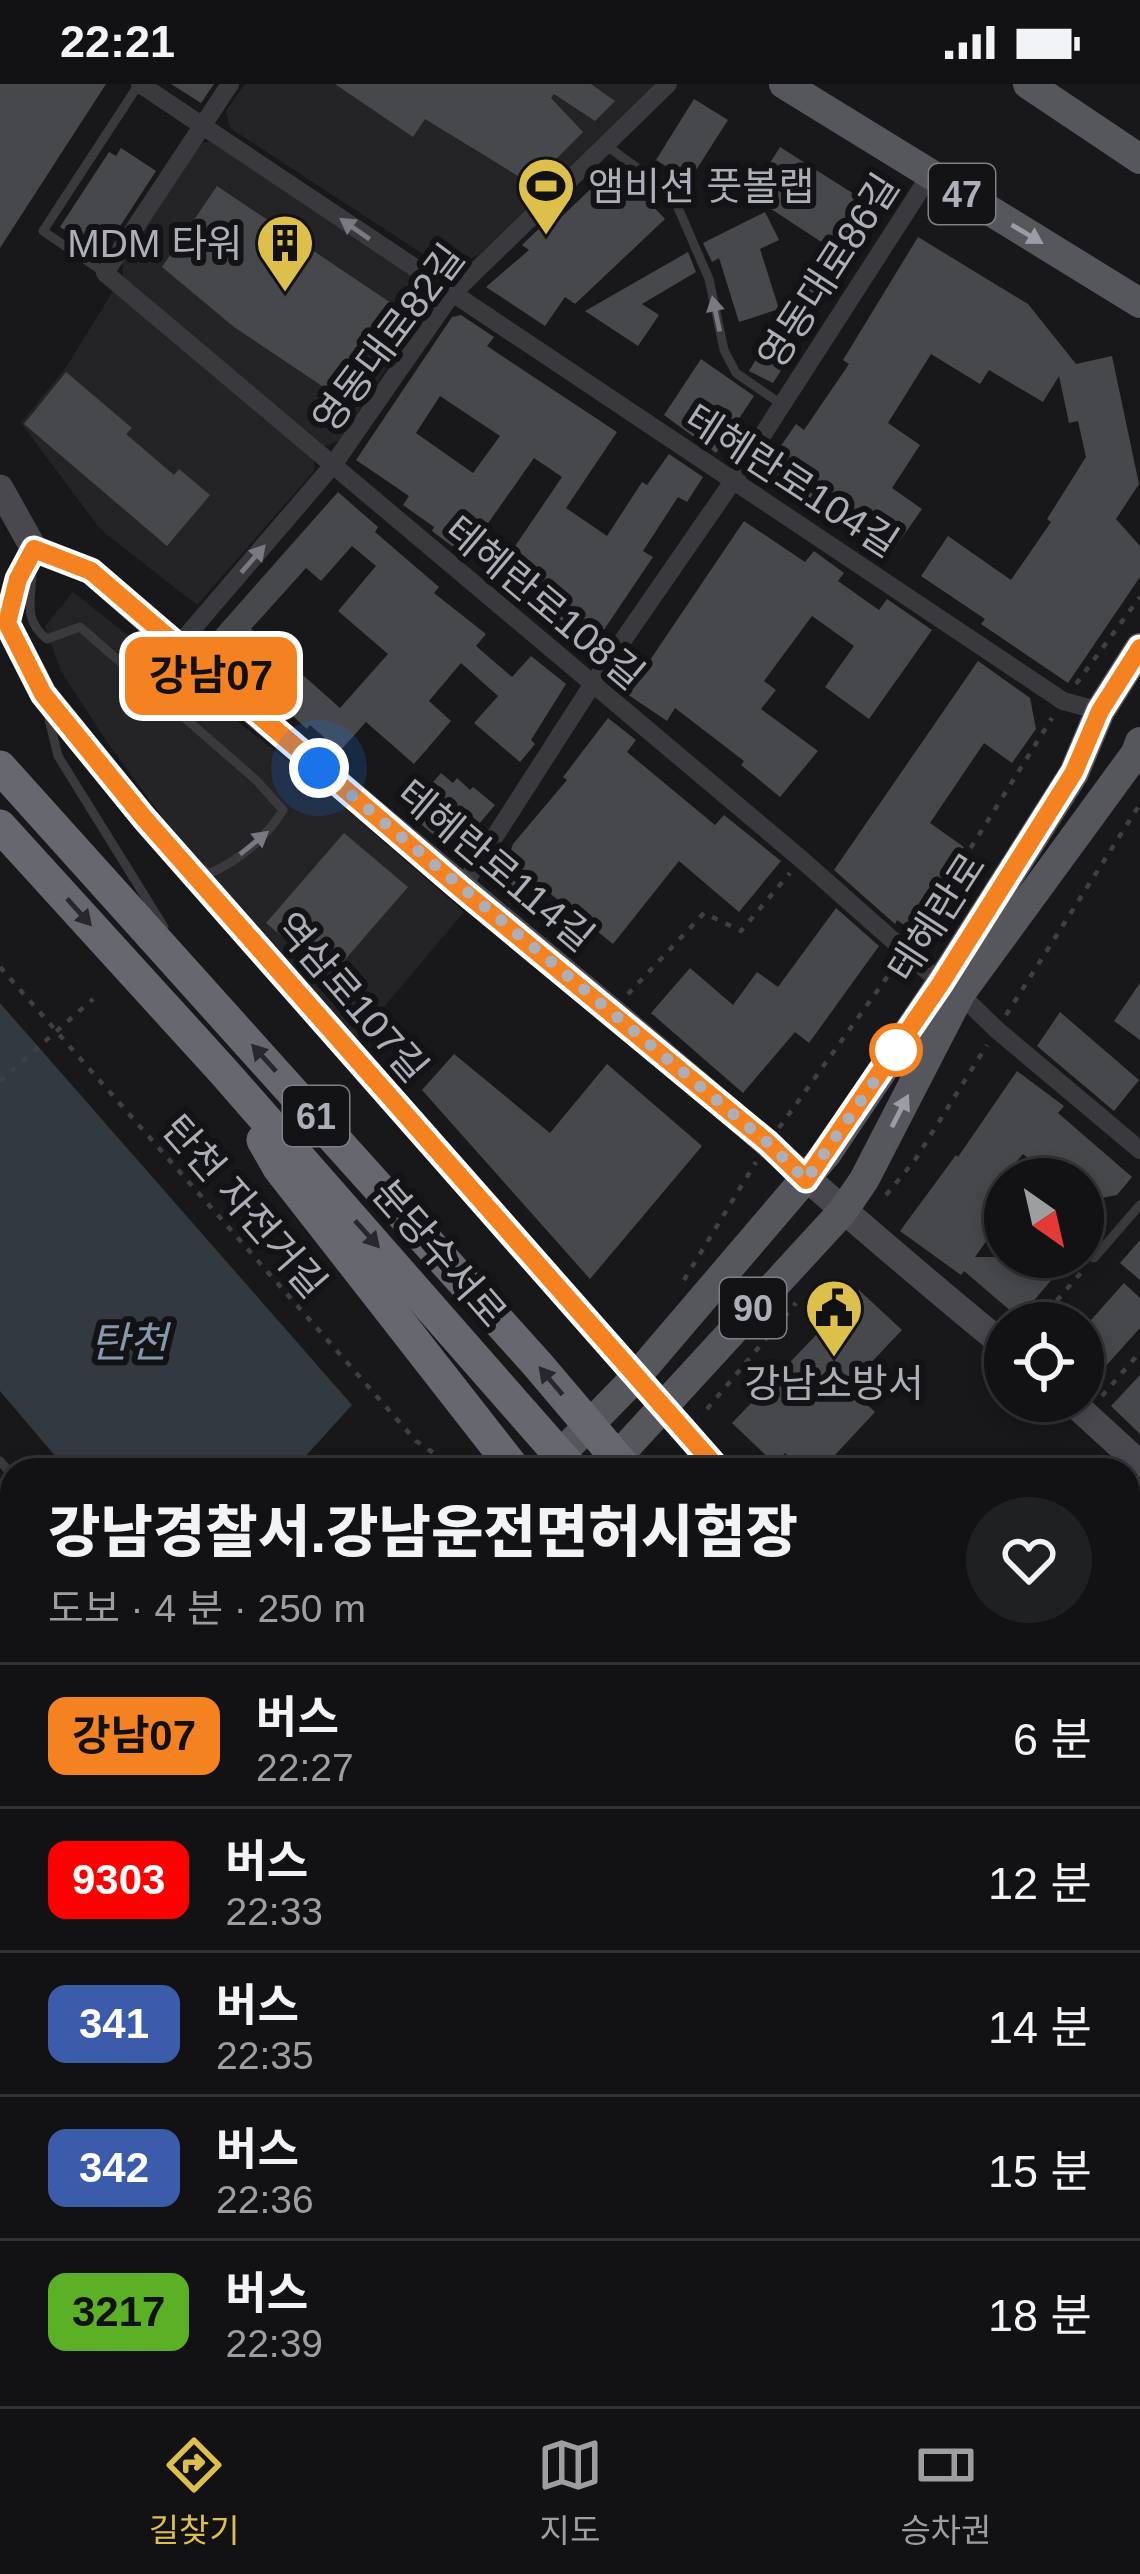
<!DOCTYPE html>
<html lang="ko">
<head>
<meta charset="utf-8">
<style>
  body { margin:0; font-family:Helvetica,"Noto Sans KR",sans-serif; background:#1f2022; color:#f1f3f6; height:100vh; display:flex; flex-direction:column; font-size:45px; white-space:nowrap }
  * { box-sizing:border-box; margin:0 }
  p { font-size:39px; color:#9c9ea0 }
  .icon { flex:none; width:66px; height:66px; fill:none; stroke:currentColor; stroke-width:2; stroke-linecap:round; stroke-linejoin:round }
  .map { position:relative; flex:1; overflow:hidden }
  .details { position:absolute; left:0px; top:1374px; width:1140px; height:948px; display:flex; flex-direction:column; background:#121214; border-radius:36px 36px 0 0; box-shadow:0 6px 18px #0003,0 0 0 3px #313234 }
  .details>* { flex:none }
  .badge { padding:0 24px; border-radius:18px; font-size:42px; line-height:78px }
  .needle { width:78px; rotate:146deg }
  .controls { position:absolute; left:984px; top:1074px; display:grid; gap:24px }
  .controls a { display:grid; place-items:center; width:120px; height:120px; border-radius:50%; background:#121214; box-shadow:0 6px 18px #0003,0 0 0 3px #313234; font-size:60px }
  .you { position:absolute; width:60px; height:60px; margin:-30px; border:9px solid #fff; border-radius:50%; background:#1a73e8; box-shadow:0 0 0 18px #1a73e833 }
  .map>.badge { position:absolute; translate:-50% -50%; box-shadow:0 0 0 6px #fff }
  .round { display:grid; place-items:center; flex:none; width:126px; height:126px; border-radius:63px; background:#1f2022 }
  .head { display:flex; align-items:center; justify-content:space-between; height:204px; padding:0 48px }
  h1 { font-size:57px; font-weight:800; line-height:90px }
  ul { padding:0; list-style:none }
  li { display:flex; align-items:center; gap:36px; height:144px; padding:0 48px; border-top:3px solid #313234 }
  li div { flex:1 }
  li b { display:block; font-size:45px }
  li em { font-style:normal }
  li .badge { min-width:132px; font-weight:700; text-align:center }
  .status { display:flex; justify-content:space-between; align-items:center; height:84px; padding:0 60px; background:#121214; direction:ltr }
  .status svg { height:33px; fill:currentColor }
  .dock { display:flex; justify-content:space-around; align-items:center; height:168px; border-top:3px solid #313234; background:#121214; font-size:33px; color:#9c9ea0 }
  .dock a { display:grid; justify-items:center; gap:6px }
  .dock .selected { color:#ddbf4c }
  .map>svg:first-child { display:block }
  .built { fill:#242426 }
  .green { fill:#242b26 }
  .water { fill:#333941 }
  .building { fill:#47484c; fill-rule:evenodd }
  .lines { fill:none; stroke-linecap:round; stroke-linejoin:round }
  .path { stroke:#3f4045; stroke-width:4.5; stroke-dasharray:6 9; stroke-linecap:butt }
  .lane { stroke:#39393e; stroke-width:9 }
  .street { stroke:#39393e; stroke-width:18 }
  .secondary { stroke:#48484e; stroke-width:27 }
  .primary { stroke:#56565d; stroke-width:30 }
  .highway { stroke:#66676f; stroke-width:33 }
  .oneway { fill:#787981 }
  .oneway2 { fill:#9b9ca6 }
  .oneway3 { fill:#28282c }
  .line-casing { stroke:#fff; stroke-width:27 }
  .line { stroke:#f58220; stroke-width:18 }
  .walk { stroke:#acaeb8; stroke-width:12; stroke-dasharray:0 21.6 }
  .stop-dot { fill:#fff; stroke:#f58220; stroke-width:6 }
  .labels { text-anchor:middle; stroke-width:12; stroke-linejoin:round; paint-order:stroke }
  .shield { fill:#131315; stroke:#7e8087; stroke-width:3 }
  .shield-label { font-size:36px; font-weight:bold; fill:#acaeb8 }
  .poi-label { font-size:39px; fill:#acaeb8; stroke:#131315; text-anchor:start }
  .street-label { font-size:39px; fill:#acaeb8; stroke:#131315 }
  .water-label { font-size:42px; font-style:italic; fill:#8797ae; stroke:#131315 }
</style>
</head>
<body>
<div class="status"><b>22:21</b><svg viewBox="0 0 49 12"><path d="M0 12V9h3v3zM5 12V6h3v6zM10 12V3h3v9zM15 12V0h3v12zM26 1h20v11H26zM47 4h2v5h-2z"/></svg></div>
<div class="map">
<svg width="1140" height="2322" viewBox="0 0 1140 2322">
  <rect width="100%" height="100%" fill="#18181a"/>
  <!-- built -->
  <g class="built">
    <polygon points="245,0 655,0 478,171 455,183 438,180 230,44 226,27"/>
    <polygon points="213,57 432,203 434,210 339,357 325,362 123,195 123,170 196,60"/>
    <polygon points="113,207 314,374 314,387 197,521 101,446 21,339 67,282"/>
    <polygon points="73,508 321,703 464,828 351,962 193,775 107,658 61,587 45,542"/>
  </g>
  <!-- green -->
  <polygon class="green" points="12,2107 12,2310 219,2310 230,2322 0,2322 0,2119"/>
  <!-- water -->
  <g class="water">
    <polygon points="0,919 352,1321 293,1386 67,1386 0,1307"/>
    <polygon points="1128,2215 1140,2229 1140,2322 869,2322 859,2310 1128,2310"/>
  </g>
  <!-- building -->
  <g class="building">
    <polygon points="0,0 106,0 0,164"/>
    <polygon points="171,0 214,0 201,19"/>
    <polygon points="335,0 591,0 615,17 595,37 554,10 551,14 583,48 531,100 425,35 413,53"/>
    <polygon points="694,15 728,36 689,97 656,76"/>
    <polygon points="780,63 876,124 789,259 796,263 773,299 749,287 826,161 771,125 778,122 753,106"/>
    <polygon points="121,64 156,87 102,170 60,143 109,68 116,72"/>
    <polygon points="615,82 665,135 575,220 565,213 545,242 486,203 529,166 522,161 551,133 557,137"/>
    <polygon points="217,102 400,225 340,314 234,243 162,183"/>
    <polygon points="765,128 779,156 760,165 779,225 739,238 719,174 712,178 703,159"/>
    <polygon points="918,153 1028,220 1076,280 1112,272 1139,400 1116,435 1140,462 1140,493 1068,599 981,540 985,535 921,492 948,452 1011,496 1051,438 1047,435 1086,373 1078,337 1069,339 1059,292 1043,318 989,286 980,300 931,270 888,339 920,361 892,404 922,425 889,472 794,404 788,412 773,397 769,379 796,340 804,346 849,280 843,276"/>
    <polygon points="688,168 696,188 642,220 659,231 638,262 585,227"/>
    <path d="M461,231L494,253L487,262L617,348L566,424L607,452L642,398L647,401L669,370L703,393L687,418L678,413L643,467L653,473L595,559L555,532L567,515L507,474L562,393L534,374L465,472L432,447L434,443L403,421L409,412L356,376L452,233ZM440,312L500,352L473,389L416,349Z"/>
    <polygon points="701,275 754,312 716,369 664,331"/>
    <polygon points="66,288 132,344 126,350 174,391 179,385 210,411 167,462 24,340"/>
    <path d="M338,408L378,443L375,448L439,503L434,509L486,550L476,562L512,593L531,572L566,600L531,656L535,660L520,678L474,639L498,612L461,579L429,617L451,637L414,680L366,638L340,667L310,641L307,645L208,555ZM352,462L376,482L338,527L388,570L340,624L251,545L306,484L321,497Z"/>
    <polygon points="744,437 805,478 814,467 844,489 838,497 879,526 887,515 932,546 869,635 825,603 854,562 812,532 764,597 776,606 761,625 818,667 780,713 741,681 744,677 675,624 667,637 627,610"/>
    <polygon points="978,577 1030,614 1036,645 1012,679 984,659 930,739 964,763 907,843 897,836 895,840 834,786"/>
    <polygon points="608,634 636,656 627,668 715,741 724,731 781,777 739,828 679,777 613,860 532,795 511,820 505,814 503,789 513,760 567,696 563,693"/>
    <polygon points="441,689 453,699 457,694 470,706 473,703 495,721 458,765 451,766 407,728"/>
    <polygon points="344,749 408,803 330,893 266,839"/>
    <polygon points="836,824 879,862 809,959 795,948 743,1009 651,929 690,884 733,921 757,888 778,903"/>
    <polygon points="1140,899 1140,956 1114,937"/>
    <polygon points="1060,928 1139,996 1114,1027 1037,962"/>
    <polygon points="454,970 550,1049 607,980 702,1062 590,1195 422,1006"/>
    <polygon points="1017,987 1064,1022 1058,1029 1132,1093 1117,1111 1102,1114 1083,1136 1083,1095 1053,1095 1023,1070 997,1101 1005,1107 1005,1131 975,1173 1071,1173 1019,1234 964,1187 961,1191 900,1147 956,1071 958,1073"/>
    <polygon points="1140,1156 1140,1196 1120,1179"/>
    <polygon points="1124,1199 1140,1214 1140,1244 1085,1305 1083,1245"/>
    <polygon points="859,1206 902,1246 848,1303 875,1328 821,1386 803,1386 785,1369 775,1380 732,1339"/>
    <polygon points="1140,1291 1140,1350 1111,1322"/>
  </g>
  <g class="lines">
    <!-- path -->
    <g class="path">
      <polyline points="1076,600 1140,513"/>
      <polyline points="915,853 1052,634"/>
      <polyline points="0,883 416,1357 459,1386"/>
      <polyline points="628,910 704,829 741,847 790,789"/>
      <polyline points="1006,931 1140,720"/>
      <polyline points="0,997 93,915"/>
      <polyline points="779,1044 895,882"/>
      <polyline points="886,1111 915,1076 987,961"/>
      <polyline points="684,1196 756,1078"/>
      <polyline points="1037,1239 1086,1183"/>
      <polyline points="1102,1312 1140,1268"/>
      <polyline points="707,1325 796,1219"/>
      <polyline points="0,1801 12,1811"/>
      <polyline points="838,2310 848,2322"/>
      <polyline points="937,2322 951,2310"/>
    </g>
    <!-- lane -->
    <g class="lane">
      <polyline points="607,62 655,97 676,119 709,195 724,266 736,289 781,320"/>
      <polyline points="105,189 43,147 139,0"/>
      <path d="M32,489C31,517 23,536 47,555L80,543L255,695L283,726C266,754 239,777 208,790L203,785"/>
      <polyline points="47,627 58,672 164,843"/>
      <polyline points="1094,1174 1140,1121"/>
      <polyline points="0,1377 12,1391"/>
      <polyline points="0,1459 12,1448"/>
      <polyline points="0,1560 12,1574"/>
      <polyline points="0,1646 12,1660"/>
      <polyline points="0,1746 12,1743"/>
    </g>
    <!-- street -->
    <g class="street">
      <polyline points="140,0 1063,617 1100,627"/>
      <polyline points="230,0 105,189 801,775 941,899"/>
      <polyline points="177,563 333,381 451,211 668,0"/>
      <polyline points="461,805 592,601 733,397 930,91"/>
      <polyline points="960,910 997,946 1140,1066"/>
    </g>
    <!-- secondary -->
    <g class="secondary">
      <polyline points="0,404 34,465"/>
      <path d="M34,465L91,487C270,646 456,796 639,950C762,1053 880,1161 1005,1262"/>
      <polyline points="34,465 18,495 7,539 43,609 144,734 719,1386"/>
      <polyline points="1071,1317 1140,1380"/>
      <polyline points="1128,1861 1140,1875"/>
    </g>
    <!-- primary -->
    <g class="primary">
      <polyline points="784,0 1140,219"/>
      <polyline points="1028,0 1140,75"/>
      <polyline points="545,1386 635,1294 827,1069 941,899 1074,689 1100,627 1140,564"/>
      <polyline points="605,1386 842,1128 864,1096 960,910 1136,669 1140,658"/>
      <polyline points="0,1916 12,1904"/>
      <polyline points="0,1995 12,1982"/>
    </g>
    <!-- highway -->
    <g class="highway">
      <polyline points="0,683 538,1281 627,1386"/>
      <polyline points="0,742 223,987 573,1386"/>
      <polyline points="263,1056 279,1084 515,1386"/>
      <polyline points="1128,1964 1140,1978"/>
      <polyline points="1128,2029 1140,2043"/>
      <polyline points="1128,2112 1140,2123"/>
      <polyline points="1128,2163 1140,2177"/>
      <polyline points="416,2310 431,2322"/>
    </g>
  </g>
  <!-- one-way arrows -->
  <defs><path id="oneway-solid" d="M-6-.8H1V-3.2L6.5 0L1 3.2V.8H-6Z" transform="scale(3)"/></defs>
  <g class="oneway">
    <use href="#oneway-solid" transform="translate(355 145) rotate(-145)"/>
    <use href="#oneway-solid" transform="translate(716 230) rotate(-102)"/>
    <use href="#oneway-solid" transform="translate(253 475) rotate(-49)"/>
    <use href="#oneway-solid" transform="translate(254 759) rotate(-39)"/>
  </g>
  <g class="oneway2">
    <use href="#oneway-solid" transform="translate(1027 150) rotate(31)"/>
    <use href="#oneway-solid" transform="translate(900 1027) rotate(-63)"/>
  </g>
  <g class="oneway3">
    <use href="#oneway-solid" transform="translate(79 828) rotate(48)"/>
    <use href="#oneway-solid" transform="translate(264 974) rotate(-132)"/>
    <use href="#oneway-solid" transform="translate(367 1150) rotate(48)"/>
    <use href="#oneway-solid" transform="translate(551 1297) rotate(-130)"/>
  </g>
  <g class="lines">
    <defs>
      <polyline id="line" points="719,1386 144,734 43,610 7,539 18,495 34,465 91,487 461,805 768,1059 806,1096 941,899 1074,688 1100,627 1140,564"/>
    </defs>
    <!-- line casing -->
    <use href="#line" class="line-casing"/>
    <!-- line -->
    <use href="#line" class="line"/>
    <!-- walk -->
    <polyline class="walk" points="319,684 768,1059 806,1096 896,966"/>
  </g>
  <!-- icons -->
  <defs>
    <symbol id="stadium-pin" viewBox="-11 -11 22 30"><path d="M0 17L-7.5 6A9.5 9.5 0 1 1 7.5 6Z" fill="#ddbf4c" stroke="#131315"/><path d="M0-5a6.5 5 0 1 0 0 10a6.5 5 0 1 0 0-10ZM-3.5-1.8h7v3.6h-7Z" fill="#111"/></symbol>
    <symbol id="building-pin" viewBox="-11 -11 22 30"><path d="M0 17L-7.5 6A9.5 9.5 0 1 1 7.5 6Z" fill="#ddbf4c" stroke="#131315"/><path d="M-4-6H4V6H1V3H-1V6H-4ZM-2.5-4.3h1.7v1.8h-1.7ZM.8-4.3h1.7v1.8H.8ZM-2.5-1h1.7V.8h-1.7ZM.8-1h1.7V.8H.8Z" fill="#111"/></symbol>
    <symbol id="civic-pin" viewBox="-11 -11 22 30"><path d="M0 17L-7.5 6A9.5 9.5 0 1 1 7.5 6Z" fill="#ddbf4c" stroke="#131315"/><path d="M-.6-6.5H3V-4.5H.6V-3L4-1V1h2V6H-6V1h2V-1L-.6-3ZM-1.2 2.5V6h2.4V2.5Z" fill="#111"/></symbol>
  </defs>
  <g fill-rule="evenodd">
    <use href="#stadium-pin" x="513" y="69" width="66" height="90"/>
    <use href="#building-pin" x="252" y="126" width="66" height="90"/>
    <use href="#civic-pin" x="801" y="1191" width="66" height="90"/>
  </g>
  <!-- markers -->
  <circle class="stop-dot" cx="896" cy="966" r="24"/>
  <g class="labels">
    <!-- shield labels -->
    <g class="shield">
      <rect x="929" y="80" width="66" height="60" rx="9"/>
      <rect x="283" y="1002" width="66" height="60" rx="9"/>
      <rect x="720" y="1194" width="66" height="60" rx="9"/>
    </g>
    <g class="shield-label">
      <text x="962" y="123">47</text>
      <text x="316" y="1045">61</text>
      <text x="753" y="1237">90</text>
    </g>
    <!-- poi labels -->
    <g class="poi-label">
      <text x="588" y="116">앰비션 풋볼랩</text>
      <text x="243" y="173" text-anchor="end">MDM 타워</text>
      <text x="834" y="1313" text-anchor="middle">강남소방서</text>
    </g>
    <!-- street labels -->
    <g class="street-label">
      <text transform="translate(828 187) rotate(-57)" y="14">영동대로86길</text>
      <text transform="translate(388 254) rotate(-53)" y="14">영동대로82길</text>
      <text transform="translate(792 396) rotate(33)" y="14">테헤란로104길</text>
      <text transform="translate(545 518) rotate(40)" y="14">테헤란로108길</text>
      <text transform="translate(496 781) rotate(40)" y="14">테헤란로114길</text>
      <text transform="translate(936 833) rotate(-57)" y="14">테헤란로</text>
      <text transform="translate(352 913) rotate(49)" y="14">역삼로107길</text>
      <text transform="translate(245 1122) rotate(49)" y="14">탄천 자전거길</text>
      <text transform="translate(440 1169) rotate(49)" y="14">분당수서로</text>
    </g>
    <!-- water labels -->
    <g class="water-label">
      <text x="129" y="1273">탄천</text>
    </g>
  </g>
</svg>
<div class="controls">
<a><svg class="needle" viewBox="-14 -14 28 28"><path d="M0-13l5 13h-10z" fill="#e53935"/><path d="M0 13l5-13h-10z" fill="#9c9ea0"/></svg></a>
<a><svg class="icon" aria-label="locate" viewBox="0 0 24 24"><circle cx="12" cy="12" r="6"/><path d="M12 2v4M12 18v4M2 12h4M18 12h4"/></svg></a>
</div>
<div class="you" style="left:319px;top:684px"></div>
<b class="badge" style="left:211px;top:592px;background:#f58220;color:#111">강남07</b>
<section class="details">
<div class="head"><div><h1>강남경찰서.강남운전면허시험장</h1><p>도보 · 4 분 · 250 m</p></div><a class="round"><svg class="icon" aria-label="heart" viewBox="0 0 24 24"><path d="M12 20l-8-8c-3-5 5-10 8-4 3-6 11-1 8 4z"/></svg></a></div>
<ul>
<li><span class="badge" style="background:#f58220;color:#111">강남07</span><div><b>버스</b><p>22:27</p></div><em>6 분</em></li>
<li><span class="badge" style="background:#f00;color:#fff">9303</span><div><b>버스</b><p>22:33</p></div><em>12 분</em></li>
<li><span class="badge" style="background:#3d5bab;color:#fff">341</span><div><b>버스</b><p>22:35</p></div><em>14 분</em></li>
<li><span class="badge" style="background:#3d5bab;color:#fff">342</span><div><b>버스</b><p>22:36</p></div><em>15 분</em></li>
<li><span class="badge" style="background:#5bb025;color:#111">3217</span><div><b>버스</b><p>22:39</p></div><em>18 분</em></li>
</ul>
</section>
</div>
<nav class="dock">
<a class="selected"><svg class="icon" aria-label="directions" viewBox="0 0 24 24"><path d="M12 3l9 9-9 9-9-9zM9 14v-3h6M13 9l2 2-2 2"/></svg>길찾기</a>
<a><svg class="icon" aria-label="map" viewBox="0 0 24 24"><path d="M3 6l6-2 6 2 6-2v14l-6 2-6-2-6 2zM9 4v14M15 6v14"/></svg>지도</a>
<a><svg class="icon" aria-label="tickets" viewBox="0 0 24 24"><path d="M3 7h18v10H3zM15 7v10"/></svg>승차권</a>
</nav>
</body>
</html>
